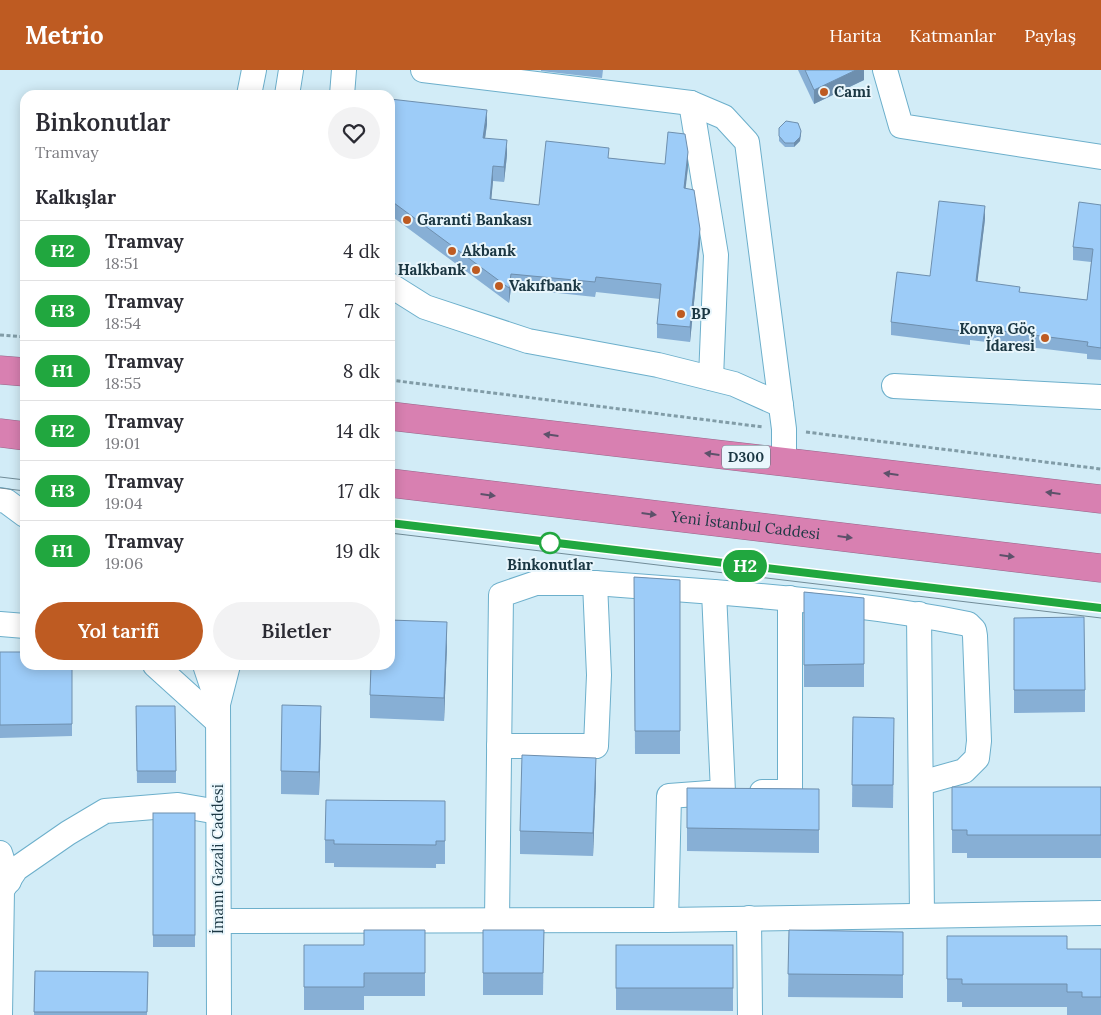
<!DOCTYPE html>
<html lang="tr">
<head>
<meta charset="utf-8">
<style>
  body { margin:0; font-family:Lora,serif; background:#f2f2f3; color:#2b2b33; height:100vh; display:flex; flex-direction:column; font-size:19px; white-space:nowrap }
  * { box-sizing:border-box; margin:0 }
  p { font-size:16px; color:#7c7c81 }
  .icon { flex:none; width:28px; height:28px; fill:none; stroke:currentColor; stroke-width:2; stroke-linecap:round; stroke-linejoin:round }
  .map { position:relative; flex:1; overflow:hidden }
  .drawer { position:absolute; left:20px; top:20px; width:375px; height:580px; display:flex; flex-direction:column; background:#fff; border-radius:15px; box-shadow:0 2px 12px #0003 }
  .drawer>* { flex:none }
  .badge { padding:0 10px; border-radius:16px; font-size:18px; line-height:32px }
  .map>.badge { position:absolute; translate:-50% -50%; box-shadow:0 0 0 2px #fff }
  h2 { padding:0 15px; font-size:19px; line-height:45px }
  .round { display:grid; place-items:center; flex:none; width:52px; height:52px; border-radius:26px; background:#f2f2f3 }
  .overview { display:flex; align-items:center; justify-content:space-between; height:85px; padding:0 15px }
  h1 { font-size:24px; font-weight:600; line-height:38px }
  .button { display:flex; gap:10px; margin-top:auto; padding:10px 15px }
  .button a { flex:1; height:58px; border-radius:30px; background:#be5b22; color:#fff; font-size:20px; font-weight:600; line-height:58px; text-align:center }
  .button a+a { background:#f2f2f3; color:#2b2b33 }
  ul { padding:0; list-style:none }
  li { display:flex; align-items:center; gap:15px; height:60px; padding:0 15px; border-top:1px solid #e1e1e2 }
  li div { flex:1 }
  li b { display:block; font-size:19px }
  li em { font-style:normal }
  li .badge { min-width:55px; font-weight:700; text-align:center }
  header { display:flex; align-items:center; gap:30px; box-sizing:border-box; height:70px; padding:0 25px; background:#be5b22; color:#fff }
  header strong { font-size:24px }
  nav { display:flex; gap:28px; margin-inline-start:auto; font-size:18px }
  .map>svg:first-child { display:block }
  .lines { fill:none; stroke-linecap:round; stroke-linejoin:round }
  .minor-casing { stroke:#6cafcb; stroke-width:26 }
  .highway-casing { stroke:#96668a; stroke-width:29 }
  .path { stroke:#819ca7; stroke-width:3; stroke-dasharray:4 2.5; stroke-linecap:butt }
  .minor { stroke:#fff; stroke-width:24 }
  .highway { stroke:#d880b1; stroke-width:28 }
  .tram { stroke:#718c98; stroke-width:1 }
  .wall { fill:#87afd5 }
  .shaded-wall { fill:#6e8fae }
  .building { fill:#9dccf8; stroke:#6e8fae }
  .oneway { fill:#5d516a }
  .line-casing { stroke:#fff; stroke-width:11 }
  .line { stroke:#21a73f; stroke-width:8 }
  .poi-dot { fill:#be5b22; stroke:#e9f6fc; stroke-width:2 }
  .stop-dot { fill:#fff; stroke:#21a73f; stroke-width:2.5 }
  .labels { text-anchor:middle; stroke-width:4; stroke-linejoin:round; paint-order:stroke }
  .shield { fill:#e9f6fc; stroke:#59707a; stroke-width:1 }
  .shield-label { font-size:14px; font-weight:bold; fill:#1b3743 }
  .poi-label { font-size:15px; font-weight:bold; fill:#1b3743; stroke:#e9f6fc; text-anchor:start }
  .street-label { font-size:15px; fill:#1b3743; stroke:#e9f6fc }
  .stop-label { font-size:15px; font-weight:bold; fill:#1b3743; stroke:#e9f6fc }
</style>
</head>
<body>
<header>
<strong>Metrio</strong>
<nav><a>Harita</a><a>Katmanlar</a><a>Paylaş</a></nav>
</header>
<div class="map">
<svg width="1101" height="945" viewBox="0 0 1101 945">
  <rect width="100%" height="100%" fill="#d2ecf7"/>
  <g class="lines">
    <defs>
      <g id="minor">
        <polyline points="423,0 691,33 724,47 747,72 784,359 784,392"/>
        <polyline points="885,0 901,56 1101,87"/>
        <polyline points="249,25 254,0"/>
        <polyline points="287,25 291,0"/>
        <polyline points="342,25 344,0"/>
        <polyline points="691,33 716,185 711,308"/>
        <polyline points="390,215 425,237 528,271 658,295 734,314 781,335"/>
        <polyline points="894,316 1101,327"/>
        <polyline points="0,430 6,431 25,445"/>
        <path d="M714,522C799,529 884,537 968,554L974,560L975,566L979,671L977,688L964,701L921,713"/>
        <polyline points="919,544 922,845"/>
        <polyline points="0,554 25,556"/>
        <polyline points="155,595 218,652"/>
        <polyline points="205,595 218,634"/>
        <polyline points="499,676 596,676 599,605 595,513"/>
        <polyline points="762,722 790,722 790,528"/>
        <polyline points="0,783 9,811"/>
        <polyline points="749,848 750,945"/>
        <polyline points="497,850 501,525 536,513 595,513 714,522 723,722 669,726 666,850"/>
        <polyline points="219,851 666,850 1101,843"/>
        <polyline points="0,945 2,820 16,799 68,763 105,741 178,735 218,742"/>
        <polyline points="219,945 218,634 228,595"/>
      </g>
      <g id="highway">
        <polyline points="0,300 25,302"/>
        <polyline points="390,346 1101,429"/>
        <polyline points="0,363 25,366"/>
        <path id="s1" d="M390,413L1101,498"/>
      </g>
    </defs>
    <!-- minor casing -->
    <use href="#minor" class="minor-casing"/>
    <!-- highway casing -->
    <use href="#highway" class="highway-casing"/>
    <!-- path -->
    <g class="path">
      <polyline points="0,265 25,267"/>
      <polyline points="390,310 763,357"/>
      <polyline points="806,362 1101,399"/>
    </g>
    <!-- minor -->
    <use href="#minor" class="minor"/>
    <!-- highway -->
    <use href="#highway" class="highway"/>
    <!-- tram -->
    <g class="tram">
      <polyline points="0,407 25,410"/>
      <polyline points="0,418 25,421"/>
      <polyline points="390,453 1101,538"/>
      <polyline points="390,463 1101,548"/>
    </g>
  </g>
  <!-- wall -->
  <g class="wall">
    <polygon points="541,0 603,0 602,8 541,1"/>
    <polygon points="798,0 864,0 864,10 814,34"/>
    <polygon points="390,29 487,54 485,68 507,85 504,112 493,111 491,129 539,135 609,88 688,97 685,119 700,174 690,272 657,268 657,254 660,229 596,222 595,227 511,218 509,233 390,145"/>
    <polygon points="779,58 801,65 800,71 794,77 785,77 779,71"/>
    <polygon points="1101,135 1101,290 1087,289 1087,284 970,270 970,275 891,265 891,252 930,206 985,149 977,212 1020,222 1087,230 1091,192 1073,190 1073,177"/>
    <polygon points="634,507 680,510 680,684 635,684"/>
    <polygon points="804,522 864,528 864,617 804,617"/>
    <polygon points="1014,548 1085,620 1085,642 1014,643"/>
    <polygon points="447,575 444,651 370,648 370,625"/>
    <polygon points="0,582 72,595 72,666 0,668"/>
    <polygon points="136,636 176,701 176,713 137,713"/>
    <polygon points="853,647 894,671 893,738 852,737"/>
    <polygon points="321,659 319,725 281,724 281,701"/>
    <polygon points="596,711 593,786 520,784 520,761"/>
    <polygon points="952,717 1101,717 1101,788 967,788 967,783 952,783"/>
    <polygon points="687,718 819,719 819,783 687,781"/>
    <rect x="153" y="743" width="42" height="134"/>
    <polygon points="445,754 445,794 436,794 436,798 334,797 334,793 325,793 325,770"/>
    <polygon points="425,860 425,926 364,926 364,940 304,940 304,875 364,875"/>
    <polygon points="483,860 544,860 543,925 483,925"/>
    <polygon points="789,860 903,862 903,928 788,927"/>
    <polygon points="947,866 1067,879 1101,879 1101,945 1067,945 1067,937 962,937 962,932 947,932"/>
    <polygon points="616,875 733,875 733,941 616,940"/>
    <polygon points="35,901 148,902 147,945 34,945"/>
  </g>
  <!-- shaded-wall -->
  <g class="shaded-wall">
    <polygon points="856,0 864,0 864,10 814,34 814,20"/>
    <polygon points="487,40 487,54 483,83 483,68"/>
    <polygon points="801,61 800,71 794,77 794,73"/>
    <polygon points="507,70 507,85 504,112 504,97"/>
    <polygon points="688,82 688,97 684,133 684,118"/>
    <polygon points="493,96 493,111 490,144 490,129"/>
    <polygon points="985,136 985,149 976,224 976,211"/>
    <polygon points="700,159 700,174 690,272 690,257"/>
    <polygon points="511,204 511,218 509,233 509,218"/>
    <polygon points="447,552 447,575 444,651 444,628"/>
    <polygon points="321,636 321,659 319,725 319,702"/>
    <polygon points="596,688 596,711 593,786 593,763"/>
  </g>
  <!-- building -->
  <g class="building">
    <polygon points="805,0 856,0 814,20"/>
    <polygon points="390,29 487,40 483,68 507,70 504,97 493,96 490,129 539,135 546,71 609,78 608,88 665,94 668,62 685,64 688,82 684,118 694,120 700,159 690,257 657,254 661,214 596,207 595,212 511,204 509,218 390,130"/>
    <polygon points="786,51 798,53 801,61 800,67 794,73 785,73 779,66 779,58"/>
    <polygon points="939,131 985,136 976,211 1020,217 1019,222 1087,230 1093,179 1073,177 1079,132 1101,135 1101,278 1087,276 1088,272 970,257 970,262 891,252 897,202 930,206"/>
    <polygon points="634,507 680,510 680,661 635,661"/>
    <polygon points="804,522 864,528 864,594 804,595"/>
    <polygon points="1084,547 1085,620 1014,620 1014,548"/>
    <polygon points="390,550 447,552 444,628 370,625 371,595 390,595"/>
    <polygon points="0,582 25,582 25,595 72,595 72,654 0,655"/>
    <polygon points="282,635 321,636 319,702 281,701"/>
    <polygon points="136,636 175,636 176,701 137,701"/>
    <polygon points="853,647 894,648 893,715 852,715"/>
    <polygon points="522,685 596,688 593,763 520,761"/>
    <polygon points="952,717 1101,717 1101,765 967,765 967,760 952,760"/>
    <polygon points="687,718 819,719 819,760 687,758"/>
    <polygon points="326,730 445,731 445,771 436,771 436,775 334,774 334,770 325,770"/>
    <rect x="153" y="743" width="42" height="122"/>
    <polygon points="364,860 425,860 425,903 364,903 364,917 304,917 304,875 364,875"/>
    <polygon points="483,860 544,860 543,903 483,903"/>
    <polygon points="789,860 903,862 903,905 788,904"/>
    <polygon points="947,866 1067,866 1067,879 1101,879 1101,927 1082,927 1082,922 1067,922 1067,914 962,914 962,909 947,909"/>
    <rect x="616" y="875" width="117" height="43"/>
    <polygon points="35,901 148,902 147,942 34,942"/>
  </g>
  <!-- one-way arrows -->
  <defs><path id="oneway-solid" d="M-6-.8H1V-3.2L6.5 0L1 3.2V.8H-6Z" transform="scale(1.25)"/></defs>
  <g class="oneway">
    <use href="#oneway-solid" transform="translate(551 365) rotate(-173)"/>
    <use href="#oneway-solid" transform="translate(712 384) rotate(-173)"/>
    <use href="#oneway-solid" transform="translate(891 404) rotate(-173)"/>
    <use href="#oneway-solid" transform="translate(1053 423) rotate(-173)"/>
    <use href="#oneway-solid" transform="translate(488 425) rotate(7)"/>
    <use href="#oneway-solid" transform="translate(649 444) rotate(7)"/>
    <use href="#oneway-solid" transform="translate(845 467) rotate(7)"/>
    <use href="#oneway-solid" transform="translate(1007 486) rotate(7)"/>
  </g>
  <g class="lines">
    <defs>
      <polyline id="line" points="390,453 1101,538"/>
    </defs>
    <!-- line casing -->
    <use href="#line" class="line-casing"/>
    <!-- line -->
    <use href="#line" class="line"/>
  </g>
  <!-- markers -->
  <g class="poi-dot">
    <circle cx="824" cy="22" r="5"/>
    <circle cx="407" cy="150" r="5"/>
    <circle cx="452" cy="181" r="5"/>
    <circle cx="476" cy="200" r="5"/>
    <circle cx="499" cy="216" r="5"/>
    <circle cx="681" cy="244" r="5"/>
    <circle cx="1045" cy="268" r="5"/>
  </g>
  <circle class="stop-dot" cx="550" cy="473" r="10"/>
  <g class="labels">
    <!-- shield labels -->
    <rect class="shield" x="722" y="375.5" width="48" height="23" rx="4"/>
    <g class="shield-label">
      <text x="746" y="392">D300</text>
    </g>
    <!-- poi labels -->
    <g class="poi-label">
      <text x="834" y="27">Cami</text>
      <text x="417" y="155">Garanti Bankası</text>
      <text x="462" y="186">Akbank</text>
      <text x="466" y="205" text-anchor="end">Halkbank</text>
      <text x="509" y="221">Vakıfbank</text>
      <text x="691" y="249">BP</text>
      <text x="1035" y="264" text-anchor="end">Konya Göç<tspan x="1035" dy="17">İdaresi</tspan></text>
    </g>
    <!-- street labels -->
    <g class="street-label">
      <text dy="5" stroke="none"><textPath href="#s1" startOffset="358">Yeni İstanbul Caddesi</textPath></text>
      <text transform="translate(218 789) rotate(-90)" y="5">İmamı Gazali Caddesi</text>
    </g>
    <!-- stop labels -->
    <g class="stop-label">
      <text x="550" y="500">Binkonutlar</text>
    </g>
  </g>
</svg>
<b class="badge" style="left:745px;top:496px;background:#21a73f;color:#fff">H2</b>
<section class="drawer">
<div class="overview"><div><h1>Binkonutlar</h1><p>Tramvay</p></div><a class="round"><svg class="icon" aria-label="heart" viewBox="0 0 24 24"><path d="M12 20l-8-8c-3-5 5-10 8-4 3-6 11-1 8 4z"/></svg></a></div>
<h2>Kalkışlar</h2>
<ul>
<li><span class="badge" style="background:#21a73f;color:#fff">H2</span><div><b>Tramvay</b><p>18:51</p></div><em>4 dk</em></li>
<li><span class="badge" style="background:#21a73f;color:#fff">H3</span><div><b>Tramvay</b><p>18:54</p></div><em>7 dk</em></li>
<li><span class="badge" style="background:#21a73f;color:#fff">H1</span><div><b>Tramvay</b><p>18:55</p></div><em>8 dk</em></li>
<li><span class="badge" style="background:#21a73f;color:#fff">H2</span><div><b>Tramvay</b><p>19:01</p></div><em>14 dk</em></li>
<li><span class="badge" style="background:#21a73f;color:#fff">H3</span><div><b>Tramvay</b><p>19:04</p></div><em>17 dk</em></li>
<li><span class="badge" style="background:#21a73f;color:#fff">H1</span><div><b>Tramvay</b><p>19:06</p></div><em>19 dk</em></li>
</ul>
<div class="button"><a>Yol tarifi</a><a>Biletler</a></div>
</section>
</div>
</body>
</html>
